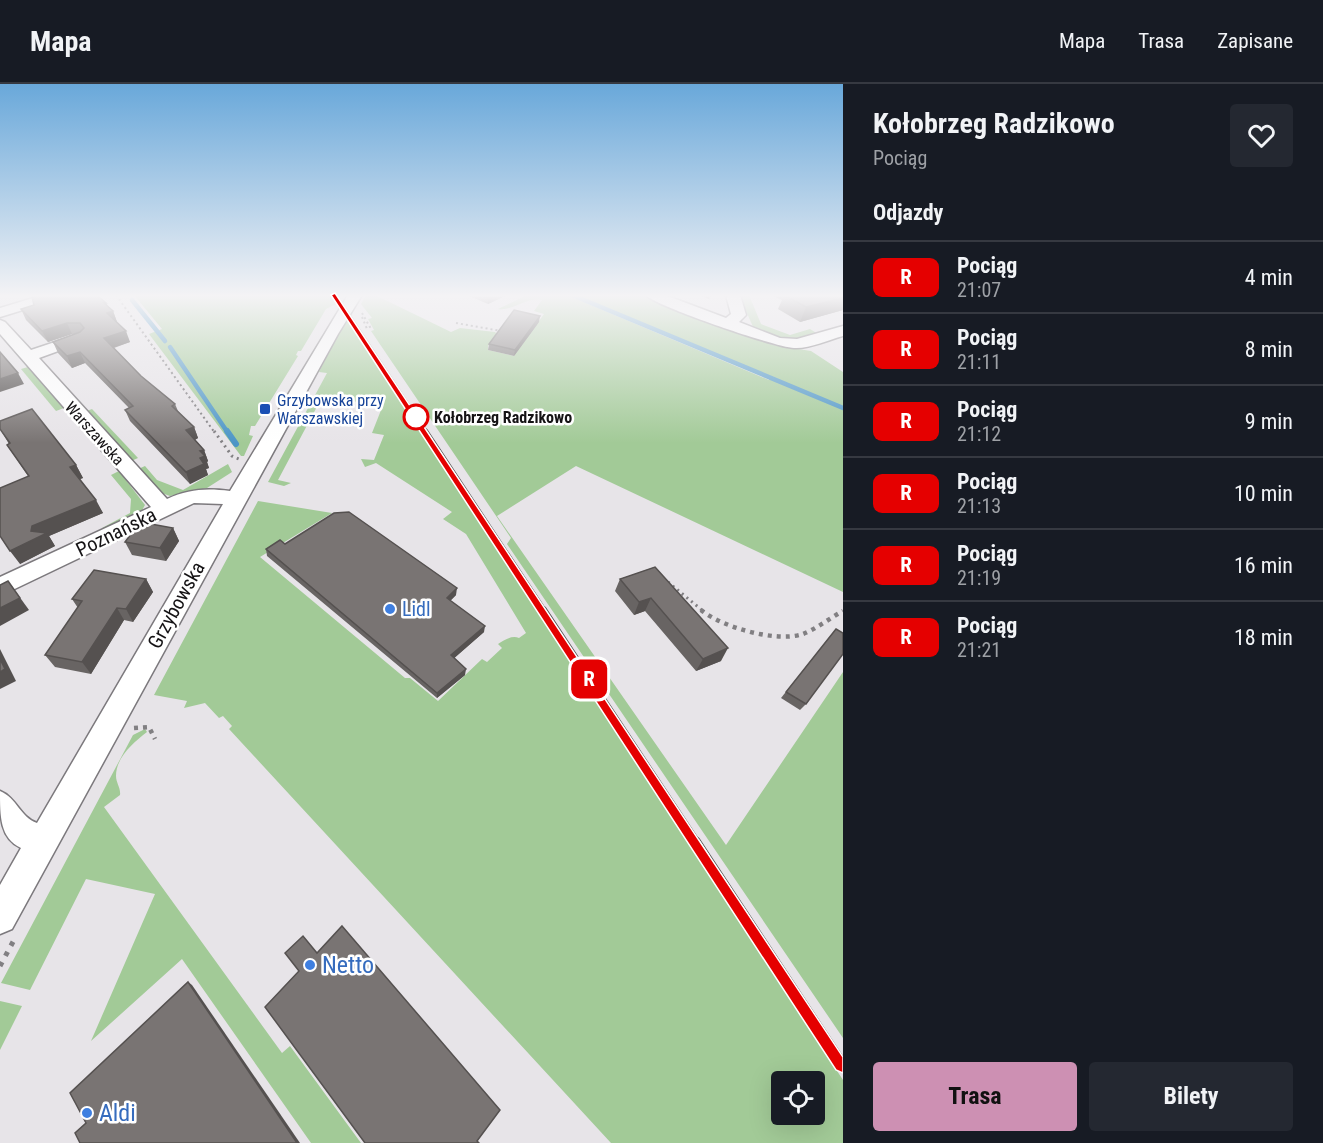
<!DOCTYPE html>
<html lang="pl">
<head>
<meta charset="utf-8">
<style>
  body { margin:0; font-family:"Roboto Condensed",sans-serif; background:#242831; color:#f1f3f6; height:100vh; display:flex; flex-direction:column; font-size:22px; white-space:nowrap }
  * { box-sizing:border-box; margin:0 }
  p { font-size:20px; color:#9ea1a6 }
  .icon { flex:none; width:33px; height:33px; fill:none; stroke:currentColor; stroke-width:2; stroke-linecap:round; stroke-linejoin:round }
  .map { position:relative; flex:1; overflow:hidden }
  .drawer { display:flex; flex-direction:column; background:#171b24; width:480px }
  .drawer>* { flex:none }
  .badge { padding:0 12px; border-radius:9px; font-size:21px; line-height:39px }
  .tools { position:absolute; left:771px; top:987px; display:grid; gap:12px }
  .tools a { display:grid; place-items:center; width:54px; height:54px; border-radius:6px; background:#171b24; box-shadow:0 6px 24px #0002; font-size:30px }
  .map>.badge { position:absolute; translate:-50% -50%; box-shadow:0 0 0 3px #fff }
  h2 { padding:0 30px; font-size:22px; line-height:54px }
  .round { display:grid; place-items:center; flex:none; width:63px; height:63px; border-radius:6px; background:#242831 }
  .overview { display:flex; align-items:center; justify-content:space-between; height:102px; padding:0 30px }
  h1 { font-size:28px; font-weight:700; line-height:45px }
  .action { display:flex; gap:12px; margin-top:auto; padding:12px 30px }
  .action a { flex:1; height:69px; border-radius:6px; background:#cd90b3; color:#111; font-size:24px; font-weight:700; line-height:69px; text-align:center }
  .action a+a { background:#242831; color:#f1f3f6 }
  ul { padding:0; list-style:none }
  li { display:flex; align-items:center; gap:18px; height:72px; padding:0 30px; border-top:2px solid #363941 }
  li div { flex:1 }
  li b { display:block; font-size:22px }
  li em { font-style:normal }
  li .badge { min-width:66px; font-weight:700; text-align:center }
  header { display:flex; align-items:center; gap:36px; box-sizing:border-box; height:84px; padding:0 30px; background:#171b24; border-bottom:2px solid #363941 }
  header strong { font-size:28px }
  nav { display:flex; gap:33px; margin-inline-start:auto; font-size:21px }
  main { display:flex; flex:1; min-height:0 }
  .map>svg:first-child { display:block }
  .green { fill:#a2ca97; fill-rule:evenodd }
  .lines { fill:none; stroke-linecap:round; stroke-linejoin:round }
  .stream-far1 { stroke:#4b95c6; stroke-width:4.5 }
  .stream { stroke:#4b95c6; stroke-width:6 }
  .minor-casing { stroke:#7c797d; stroke-width:3 }
  .path-far3 { stroke:#817f82; stroke-width:2; stroke-dasharray:2 3; stroke-linecap:butt }
  .path-far2 { stroke:#817f82; stroke-width:3; stroke-dasharray:2 4; stroke-linecap:butt }
  .path-far1 { stroke:#817f82; stroke-width:4.5; stroke-dasharray:4 5; stroke-linecap:butt }
  .path { stroke:#817f82; stroke-width:5; stroke-dasharray:4.5 7; stroke-linecap:butt }
  .minor { fill:#fff; fill-rule:evenodd }
  .rail-far3-casing { stroke:#565456; stroke-width:4.5 }
  .rail-far2-casing { stroke:#565456; stroke-width:6 }
  .rail-far1-casing { stroke:#565456; stroke-width:8 }
  .rail-casing { stroke:#565456; stroke-width:9 }
  .rail-far3 { stroke:#fff; stroke-width:3; stroke-dasharray:9; stroke-linecap:butt }
  .rail-far2 { stroke:#fff; stroke-width:4; stroke-dasharray:12; stroke-linecap:butt }
  .rail-far1 { stroke:#fff; stroke-width:5; stroke-dasharray:15; stroke-linecap:butt }
  .rail { stroke:#fff; stroke-width:7; stroke-dasharray:20; stroke-linecap:butt }
  .wall { fill:#686463 }
  .shaded-wall { fill:#555150 }
  .building { fill:#797473; stroke:#555150; stroke-width:1.5 }
  .line { fill:#e50000; stroke:#fff; stroke-width:1.5 }
  .transit-dot { fill:#1a4fb4; stroke:#fff; stroke-width:2 }
  .stop-dot { fill:#fff; stroke:#e50000; stroke-width:3 }
  .shop-dot { fill:#3f7fe0; stroke:#fff; stroke-width:2 }
  .labels { text-anchor:middle; stroke-width:5; stroke-linejoin:round; paint-order:stroke }
  .far-transit-label { font-size:16px; fill:#164399; stroke:#fff; text-anchor:start }
  .far-stop-label { font-size:16px; font-weight:bold; fill:#151315; stroke:#fff; text-anchor:start }
  .far-street-label { font-size:16px; fill:#151315; stroke:#fff }
  .street-label { font-size:20px; fill:#151315; stroke:#fff }
  .shop-label { font-size:20px; fill:#366cbe; stroke:#fff; text-anchor:start }
  .near-shop-label { font-size:24px; fill:#366cbe; stroke:#fff; text-anchor:start }
</style>
</head>
<body>
<header>
<strong>Mapa</strong>
<nav><a>Mapa</a><a>Trasa</a><a>Zapisane</a></nav>
</header>
<main>
<div class="map">
<svg width="843" height="1059" viewBox="0 0 843 1059">
  <rect width="100%" height="100%" fill="#e7e4e8"/>
  <!-- green -->
  <g class="green">
    <polygon points="134,211 331,211 336,220 326,225 301,267 298,267 296,271 298,272 255,342 251,342 249,351 253,352 244,372 241,372 149,250 162,245"/>
    <path d="M366,211H375L451,248L460,244L495,248L497,250L488,262V266L514,272L544,230L534,227L542,216C525,213 514,227 498,225L527,211H567L769,296L770,292L575,211H645L691,229L688,232L695,234L699,232L773,261L811,267L843,288V508L576,382L497,432L726,761L843,588V954L507,460L511,454L371,247L374,246L368,235L372,234L361,220Z"/>
    <polygon points="739,211 749,211 761,240 790,251 810,245 818,250 787,256 754,245"/>
    <path d="M346,234L843,996V1059H611L229,645L232,642L223,632L219,634L205,619L184,624L187,617L154,611L258,417L332,429L260,473L405,594H410L438,617L482,575L487,578L502,564L498,560C504,556 512,551 519,554L526,549L466,450L443,435L452,428L376,379L365,383L361,375L374,376L384,351L372,349L383,321L351,317L352,314L344,313L340,320L320,317L278,396L291,399L284,402L268,398L327,289L319,288ZM782,998H814V1030H782Z"/>
    <polygon points="28,283 64,324 56,327 21,285"/>
    <polygon points="92,325 138,374 129,378 84,328"/>
    <polygon points="228,380 232,388 207,404 170,412 156,407 136,386 145,382 157,396 183,406"/>
    <polygon points="119,387 145,421 140,430 105,447 102,444 130,429 131,415 111,391"/>
    <path d="M145,645L147,648C134,658 116,673 116,692C116,699 121,704 120,711L104,723L282,969L290,962L361,1059H311L182,875L91,957L155,810L86,795L30,906L1,899L133,651Z"/>
    <polygon points="0,917 22,922 0,966"/>
  </g>
  <g class="lines">
    <!-- stream-far1 -->
    <g class="stream-far1">
      <polyline points="572,211 843,324"/>
      <polyline points="132,216 165,257"/>
      <polyline points="170,263 228,349"/>
    </g>
    <!-- stream -->
    <polyline class="stream" points="227,347 236,360"/>
    <defs>
      <g id="minor">
        <polygon points="43,211 64,211 62,214 0,233 0,224"/>
        <path d="M348,211H362L338,250L12,845L0,850V801L21,764C0,754 0,733 0,707C17,714 20,733 37,739L223,420L194,419L0,512V493L151,423L0,250V236L5,238L31,266L73,252H83L86,255L83,258L39,274L167,415C189,405 206,404 230,407Z"/>
        <path d="M646,211H665L726,234L731,230L726,211H740L746,231L739,238L780,254L797,255L843,242V252C828,256 809,265 794,264C775,263 655,222 646,211Z"/>
      </g>
    </defs>
    <!-- minor casing -->
    <use href="#minor" class="minor-casing"/>
    <!-- path-far3 -->
    <g class="path-far3">
      <polyline points="116,211 215,349"/>
      <polyline points="362,229 371,245"/>
      <polyline points="362,233 367,245"/>
      <polyline points="456,239 501,247"/>
    </g>
    <!-- path-far2 -->
    <g class="path-far2">
      <polyline points="214,347 232,372 239,375"/>
      <polyline points="668,498 703,527"/>
    </g>
    <!-- path-far1 -->
    <g class="path-far1">
      <path d="M701,526C722,543 776,559 803,550C816,545 830,534 843,527"/>
      <polyline points="134,644 149,643 155,655"/>
    </g>
    <!-- path -->
    <polyline class="path" points="0,882 14,856"/>
    <!-- minor -->
    <use href="#minor" class="minor"/>
    <defs>
      <polyline id="rail-far3" points="335,211 426,349"/>
      <polyline id="rail-far2" points="425,347 544,527"/>
      <polyline id="rail-far1" points="543,526 697,759"/>
      <polyline id="rail" points="696,757 843,980"/>
    </defs>
    <!-- rail-far3 casing -->
    <use href="#rail-far3" class="rail-far3-casing"/>
    <!-- rail-far2 casing -->
    <use href="#rail-far2" class="rail-far2-casing"/>
    <!-- rail-far1 casing -->
    <use href="#rail-far1" class="rail-far1-casing"/>
    <!-- rail casing -->
    <use href="#rail" class="rail-casing"/>
    <!-- rail-far3 -->
    <use href="#rail-far3" class="rail-far3"/>
    <!-- rail-far2 -->
    <use href="#rail-far2" class="rail-far2"/>
    <!-- rail-far1 -->
    <use href="#rail-far1" class="rail-far1"/>
    <!-- rail -->
    <use href="#rail" class="rail"/>
  </g>
  <!-- wall -->
  <g class="wall">
    <polygon points="33,211 97,211 106,219 108,222 113,227 117,238 116,238 130,258 114,264 141,292 175,320 178,327 194,343 198,354 195,356 204,366 208,377 207,378 209,384 206,385 208,391 190,400 130,337 125,326 129,324 85,279 72,284 58,269 53,258 76,250 72,250 48,258 26,236 21,225 34,221 39,211"/>
    <polygon points="467,211 507,211 488,220"/>
    <polygon points="698,211 711,211 709,215"/>
    <polygon points="771,211 843,211 843,226 800,238 778,225 782,216"/>
    <polygon points="539,238 514,272 488,266 489,260"/>
    <polygon points="0,337 76,381 83,394 80,395 103,429 49,452 55,462 20,480 28,392 7,361 9,360 0,345"/>
    <polygon points="173,444 179,457 166,477 132,471 125,458"/>
    <polygon points="285,460 456,511 450,517 484,548 454,574 465,591 437,614 267,472 266,465"/>
    <polygon points="655,483 721,577 696,587 645,527 634,531 615,507 620,495"/>
    <polygon points="146,495 153,508 133,538 124,536 91,590 55,583 45,571 78,524 72,515"/>
    <polygon points="836,545 806,620 800,626 781,614"/>
  </g>
  <!-- shaded-wall -->
  <g class="shaded-wall">
    <polygon points="496,211 507,211 488,220 488,214"/>
    <polygon points="843,214 843,226 800,238 806,223"/>
    <polygon points="104,219 106,219 110,228 113,227 117,238 111,240"/>
    <polygon points="540,232 539,238 514,272 515,266"/>
    <polygon points="67,239 72,250 48,258 42,247"/>
    <polygon points="126,247 130,258 109,265 104,254"/>
    <polygon points="80,268 85,279 72,284 67,272"/>
    <polygon points="18,289 24,300 0,308 0,295"/>
    <polygon points="194,343 198,354 190,358 186,346"/>
    <polygon points="204,366 208,377 207,378 209,384 206,385 208,391 190,400 186,388 200,374 200,367"/>
    <polygon points="76,381 83,394 77,396 70,383"/>
    <polygon points="96,416 103,429 49,452 55,462 20,480 10,467 31,447 32,442"/>
    <polygon points="173,444 179,457 166,477 160,464"/>
    <polygon points="146,495 153,508 133,538 126,525"/>
    <polygon points="8,497 29,526 0,542 0,524"/>
    <polygon points="457,504 456,511 447,520 447,514"/>
    <polygon points="651,514 645,527 634,531 639,518"/>
    <polygon points="117,524 124,536 91,590 82,578"/>
    <polygon points="485,542 484,548 451,577 451,571"/>
    <polygon points="728,564 721,577 696,587 703,575"/>
    <polygon points="0,565 16,597 0,605"/>
    <polygon points="466,585 465,591 437,614 437,609"/>
    <polygon points="188,898 192,901 300,1059 297,1059"/>
  </g>
  <!-- building -->
  <g class="building">
    <polygon points="40,211 97,211 106,219 104,219 113,227 107,229 126,247 104,254 141,292 175,320 172,322 194,343 186,346 204,366 200,367 205,372 200,374 204,380 186,388 125,326 133,322 80,268 67,272 53,258 80,248 84,244 80,239 67,239 42,247 21,225 34,221 32,213"/>
    <polygon points="481,211 496,211 488,214"/>
    <polygon points="784,211 843,211 843,214 806,223"/>
    <polygon points="514,226 540,232 515,266 489,260"/>
    <polygon points="0,268 18,289 0,295"/>
    <polygon points="32,325 76,381 70,383 96,416 32,442 31,447 47,449 10,467 0,452 0,404 29,392 7,361 10,359 0,345 0,337"/>
    <polygon points="349,428 457,504 447,514 485,542 451,571 466,585 437,609 266,465 280,456 285,460 334,429"/>
    <polygon points="140,438 173,444 160,464 125,458"/>
    <polygon points="655,483 728,564 703,575 651,514 639,518 620,495"/>
    <polygon points="94,486 146,495 126,525 117,524 82,578 45,571 82,517 72,515"/>
    <polygon points="8,497 20,514 0,524 0,501"/>
    <polygon points="836,545 843,549 843,570 806,620 786,608"/>
    <polygon points="0,575 5,585 0,588"/>
    <polygon points="342,842 500,1026 477,1057 479,1059 365,1059 265,923 299,887 285,869 303,852 317,869"/>
    <polygon points="188,898 297,1059 80,1059 75,1049 86,1039 70,1009"/>
  </g>
  <!-- sky -->
  <linearGradient id="sky" x2="0" y2="1"><stop stop-color="#69a8da"/><stop offset="0.59" stop-color="#f4f3f5"/><stop offset="1" stop-color="#f4f3f5" stop-opacity="0"/></linearGradient>
  <rect width="843" height="359" fill="url(#sky)"/>
  <!-- line -->
  <polygon class="line" points="335,209 843,973 843,989 836,986 331,211"/>
  <!-- markers -->
  <rect class="transit-dot" x="259" y="319" width="12" height="12" rx="3"/>
  <circle class="stop-dot" cx="416" cy="333" r="12"/>
  <g class="shop-dot">
    <circle cx="390" cy="525" r="6"/>
    <circle cx="310" cy="881" r="6"/>
    <circle cx="87" cy="1029" r="6"/>
  </g>
  <g class="labels">
    <!-- far-transit labels -->
    <g class="far-transit-label">
      <text x="277" y="322">Grzybowska przy<tspan x="277" dy="18">Warszawskiej</tspan></text>
    </g>
    <!-- far-stop labels -->
    <g class="far-stop-label">
      <text x="434" y="339">Kołobrzeg Radzikowo</text>
    </g>
    <!-- far-street labels -->
    <g class="far-street-label">
      <text transform="translate(95 349) rotate(48)" y="6">Warszawska</text>
    </g>
    <!-- street labels -->
    <g class="street-label">
      <text transform="translate(116 448) rotate(-26)" y="7">Poznańska</text>
      <text transform="translate(176 521) rotate(-61)" y="7">Grzybowska</text>
    </g>
    <!-- shop labels -->
    <g class="shop-label">
      <text x="402" y="532">Lidl</text>
    </g>
    <!-- near-shop labels -->
    <g class="near-shop-label">
      <text x="322" y="889">Netto</text>
      <text x="99" y="1037">Aldi</text>
    </g>
  </g>
</svg>
<div class="tools">
<a><svg class="icon" aria-label="locate" viewBox="0 0 24 24"><circle cx="12" cy="12" r="6"/><path d="M12 2v4M12 18v4M2 12h4M18 12h4"/></svg></a>
</div>
<b class="badge" style="left:589px;top:595px;background:#e50000;color:#fff">R</b>
</div>
<section class="drawer">
<div class="overview"><div><h1>Kołobrzeg Radzikowo</h1><p>Pociąg</p></div><a class="round"><svg class="icon" aria-label="heart" viewBox="0 0 24 24"><path d="M12 20l-8-8c-3-5 5-10 8-4 3-6 11-1 8 4z"/></svg></a></div>
<h2>Odjazdy</h2>
<ul>
<li><span class="badge" style="background:#e50000;color:#fff">R</span><div><b>Pociąg</b><p>21:07</p></div><em>4 min</em></li>
<li><span class="badge" style="background:#e50000;color:#fff">R</span><div><b>Pociąg</b><p>21:11</p></div><em>8 min</em></li>
<li><span class="badge" style="background:#e50000;color:#fff">R</span><div><b>Pociąg</b><p>21:12</p></div><em>9 min</em></li>
<li><span class="badge" style="background:#e50000;color:#fff">R</span><div><b>Pociąg</b><p>21:13</p></div><em>10 min</em></li>
<li><span class="badge" style="background:#e50000;color:#fff">R</span><div><b>Pociąg</b><p>21:19</p></div><em>16 min</em></li>
<li><span class="badge" style="background:#e50000;color:#fff">R</span><div><b>Pociąg</b><p>21:21</p></div><em>18 min</em></li>
</ul>
<div class="action"><a>Trasa</a><a>Bilety</a></div>
</section>
</main>
</body>
</html>
